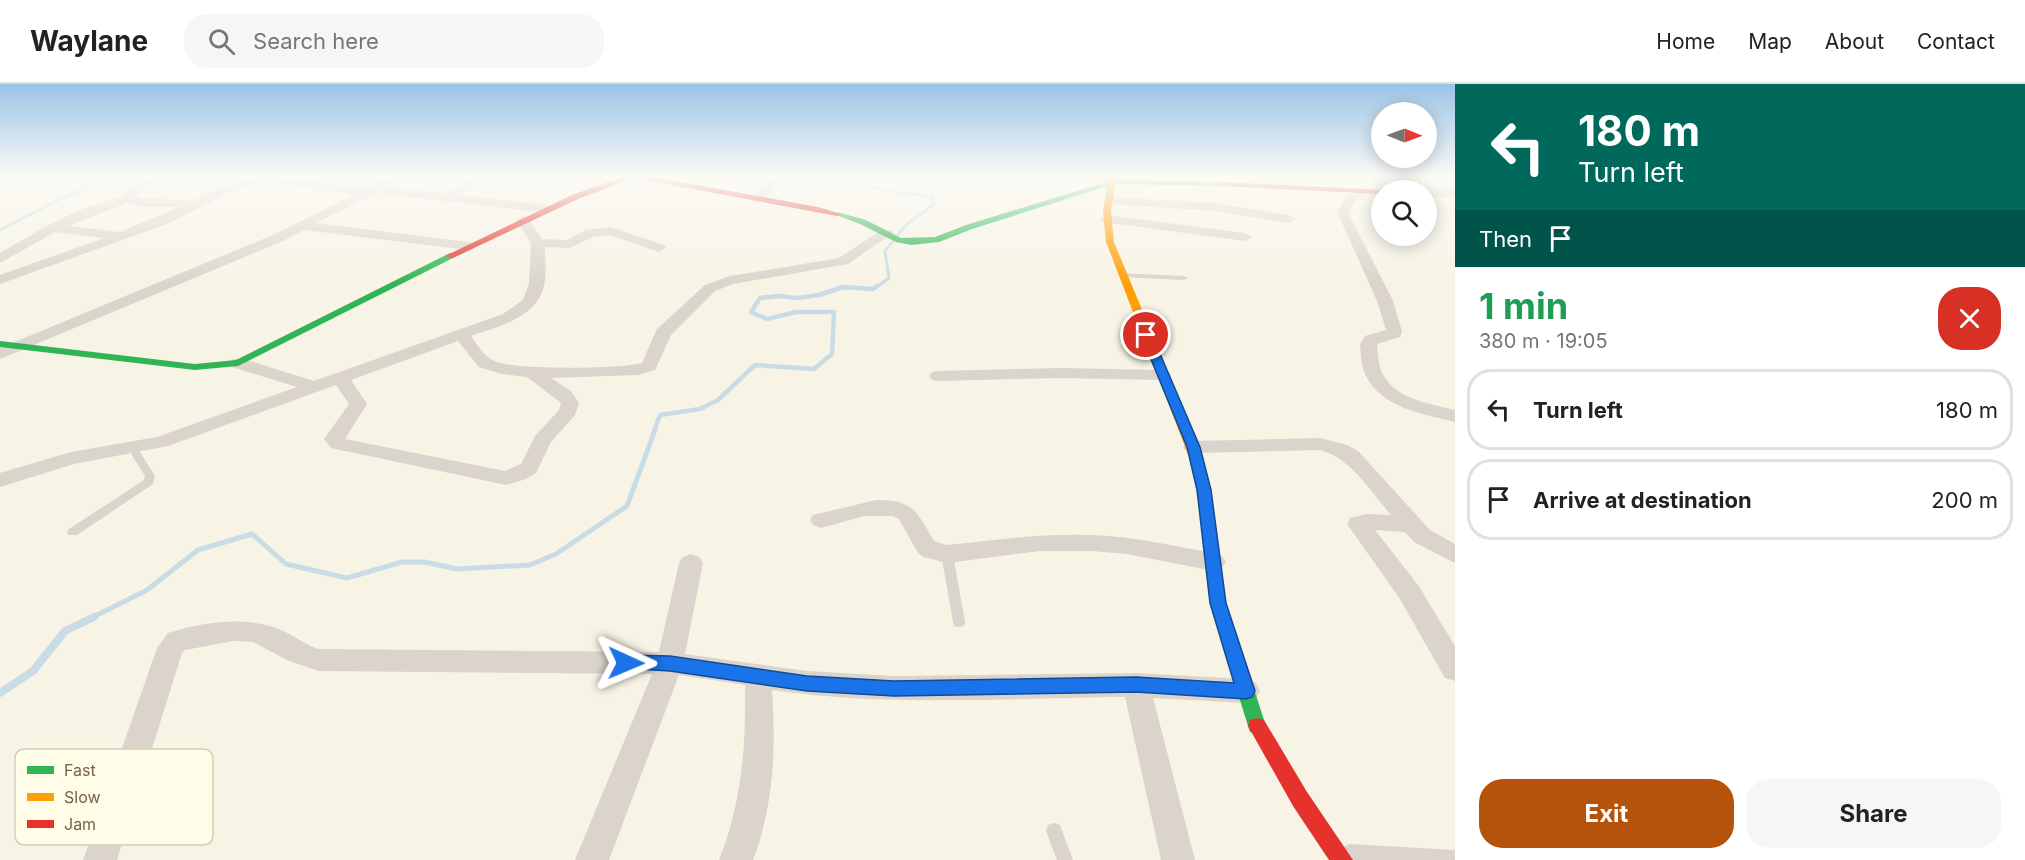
<!DOCTYPE html>
<html lang="en">
<head>
<meta charset="utf-8">
<style>
  :root { --surface:#fff; --page:#f6f6f6; --text:#222; --muted:#767676; --line:#e0e0e0; --accent:#b45309 }
  body { margin:0; font-family:Inter,sans-serif; background:var(--page); color:var(--text); height:100vh; display:flex; flex-direction:column; font-size:22px; white-space:nowrap }
  * { box-sizing:border-box; margin:0 }
  p { font-size:20px; color:var(--muted) }
  .icon { flex:none; width:33px; height:33px; fill:none; stroke:currentColor; stroke-width:2; stroke-linecap:round; stroke-linejoin:round }
  .map { position:relative; flex:1; overflow:hidden }
  .details { display:flex; flex-direction:column; background:var(--surface); width:570px }
  .details>* { flex:none }
  .top-card { background:#00695c; color:#fff; overflow:hidden }
  .needle { width:39px; rotate:91deg }
  .tools { position:absolute; left:1371px; top:18px; display:grid; gap:12px }
  .tools a { display:grid; place-items:center; width:66px; height:66px; border-radius:50%; background:var(--surface); box-shadow:0 3px 15px #0003; font-size:30px }
  .pin { position:absolute; display:grid; place-items:center; width:51px; height:51px; color:#fff; margin:-26px; border:3px solid #fff; border-radius:50%; box-shadow:0 2px 6px #0007 }
  .me { position:absolute; width:66px; margin:-33px; rotate:91deg; stroke-linejoin:round; filter:drop-shadow(0 0 4px #0008) }
  .turn { display:flex; align-items:center; gap:21px; height:126px; padding:0 24px; font-size:27px }
  .turn .icon { width:78px; height:78px; stroke-width:2.5 }
  .turn b { display:block; font-size:42px; line-height:51px }
  .then { display:flex; align-items:center; height:57px; padding:0 24px; background:#0003; gap:12px; font-size:22px }
  .round { display:grid; place-items:center; flex:none; width:63px; height:63px; border-radius:24px; background:var(--page) }
  .summary { display:flex; align-items:center; justify-content:space-between; height:102px; padding:0 24px }
  h1 { font-size:36px; font-weight:700; line-height:45px; color:#1e9e55 }
  .action { display:flex; gap:12px; margin-top:auto; padding:12px 24px }
  .action a { flex:1; height:69px; border-radius:24px; background:var(--accent); color:#fff; font-size:24px; font-weight:700; line-height:69px; text-align:center }
  .action a+a { background:var(--page); color:var(--text) }
  ul { padding:0; list-style:none }
  li { display:flex; align-items:center; gap:18px; height:81px; margin:0 12px 9px; padding:0 12px; border:3px solid var(--line); border-radius:24px }
  li div { flex:1 }
  li b { display:block; font-size:22px }
  li em { font-style:normal }
  header { display:flex; align-items:center; gap:36px; box-sizing:border-box; height:84px; padding:0 30px; background:var(--surface); border-bottom:2px solid var(--line) }
  header strong { font-size:28px }
  nav { display:flex; gap:33px; margin-inline-start:auto; font-size:21px }
  .search { width:420px; height:54px; background:var(--page); display:flex; align-items:center; gap:15px; box-sizing:border-box; padding:0 21px; border-radius:24px; color:var(--muted); font-size:22px }
  main { display:flex; flex:1; min-height:0 }
  .map>svg:first-child { display:block }
</style>
</head>
<body>
<header>
<strong>Waylane</strong>
<div class="search"><svg class="icon" aria-label="search" viewBox="0 0 24 24"><circle cx="10" cy="10" r="6"/><path d="M15 15l6 6"/></svg>Search here</div>
<nav><a>Home</a><a>Map</a><a>About</a><a>Contact</a></nav>
</header>
<main>
<div class="map">
<svg width="1455" height="776" viewBox="0 0 1455 776">
  <rect width="100%" height="100%" fill="#f7f4e6"/>
  <g fill="none" stroke-linecap="round" stroke-linejoin="round">
    <path stroke="#c9dce6" stroke-width="3" d="M862,92v5l9,6 15,4 46,5 2,8 -28,21 -21,26 4,27 -14,10
      M0,146l62,-32 52,-22
      M841,204h13"/>
    <path stroke="#c9dce6" stroke-width="4.5" d="M654,347l6,-16 40,-6 18,-9 37,-35 59,4 18,-15 2,-42h-38l-29,7 -16,-7 9,-14 19,-2 18,2 22,-3 24,-8 30,2 4,-3"/>
    <path stroke="#c9dce6" stroke-width="5" d="M91,534l56,-28 51,-40 54,-16 34,30 61,14 55,-16h23l32,7 73,-4 26,-11 71,-48 28,-76"/>
    <path stroke="#c9dce6" stroke-width="8" d="M0,609l33,-22 32,-40 29,-14"/>
    <path fill="#dad4cc" fill-rule="evenodd" d="M1120,189l64,3 4,2 -4,2 -61,-3h-3z
      M133,362l4,1 18,29 -2,8 -76,51h-8l-2,-3 2,-3 75,-49 1,-4 -17,-27z
      M947,466l4,1 2,3 12,68 -1,4 -5,1 -5,-1 -1,-4 -12,-68 2,-3z
      M1054,739l6,2 13,35h-16l-11,-29 2,-6z
      M1350,760l105,6v10h-106l-5,-2 -2,-6 2,-6z"/>
    <path fill="#dad4cc" fill-rule="evenodd" d="M4,92h24l7,4 -6,4z
      M148,92h14l-26,21 57,4 29,-15 38,-10h21l83,13 25,-13h16l-18,11 58,6 31,-17h15l-31,19 90,10 6,4 -6,4 -174,-20 -60,30 152,19 7,4 -7,4 -164,-20 -21,11 -283,118v-11l273,-113 80,-40 -88,-13 -35,10 -63,32 -167,60v-9l104,-37 -49,-6 -55,31v-10l48,-28 32,-15 42,-14zM127,119l18,4h34l-59,25 -51,-6z
      M771,92h12l-20,26h-8l-2,-3z
      M1373,92h12l1,14h-4v5l-8,-3z
      M1363,103l6,4 -14,10 -6,11 1,4 43,85 9,30 -2,6 -23,7c1,11 1,23 7,32 13,24 48,28 71,34v12c-32,-8 -73,-14 -89,-46 -5,-9 -5,-21 -6,-32l5,-8 21,-6 -9,-29 -40,-89 9,-16z
      M1426,105h29v8h-29v-7h-4z
      M1110,113l106,6 73,12 7,4 -7,4 -73,-12 -110,-7 -2,-3 2,-3z
      M1107,131l138,18 7,4 -7,4 -143,-19 -2,-3z
      M523,132l5,1 14,22 25,1 18,-10 26,-3 53,18 2,3 -7,4 -49,-17 -17,2 -23,11 -25,-1c0,12 2,26 -1,38 -7,33 -45,41 -73,51 7,10 14,22 26,26 19,8 126,7 145,1l15,-34 48,-44 25,-9 109,-18 42,-28h10l2,3 -45,31 -115,20 -18,7 -44,44 -16,35 -17,5 -87,3 20,13 8,12 -4,12 -24,27 -15,31 -10,6 -20,6 -175,-37 -7,-9 25,-35 -13,-19 -168,61 -94,18 -74,23v-14l71,-21 86,-15 140,-50 -65,-20 -3,-4 3,-4h12l70,22 189,-67 20,-14 6,-16 2,-41 -15,-23zM458,257l21,26 22,7 26,3 34,26 -2,7 -24,26 -14,28 -16,7 -160,-32 22,-35 -16,-24z
      M1061,284l101,2 6,1 3,4 -3,4 -6,1 -101,-2 -123,3 -6,-1 -3,-4 3,-4 6,-1z
      M1320,354l27,7 11,6 72,79 25,14v19l-41,-21 -9,-10 -30,-2 43,55 37,61v35l-10,-3 -45,-79 -53,-75 3,-6 16,-4 25,1c-20,-23 -40,-57 -71,-65l-127,3 -7,-2 -3,-4 3,-4 7,-2z
      M876,416c38,0 40,11 58,41l13,4c48,-5 95,-12 143,-10 42,1 83,11 124,18l8,3 4,6 -4,6 -8,3 -87,-17 -35,-3h-52l-93,12 -23,-6 -6,-4 -19,-34 -7,-3h-28l-43,12 -8,-3 -3,-5 3,-5z
      M691,470l8,3 4,6 -18,91 122,17 87,5 242,-3 110,6 10,4 4,8 -4,8 -10,4 -93,-5 42,162h-34l-36,-163c-117,1 -236,10 -353,-7 4,59 2,114 -19,170h-34c23,-57 27,-114 26,-175l-66,-10 -70,185h-34l77,-186 -334,-3 -31,-11 -34,-18 -20,-1 -48,9 -3,3 -65,207h-34l74,-212 11,-15c35,-11 78,-18 113,-3 13,6 24,14 37,19l341,3 20,-89 4,-6z"/>
    <path fill="#30b455" fill-rule="evenodd" d="M1113,96l110,2 4,2 -4,2 -109,-2 -142,45 -33,13 -28,3 -15,-3 -36,-18 -27,-10 4,-2 29,8 35,18 34,-1 31,-12z
      M450,169l3,1v4l-215,108 -43,4 -195,-23v-6l195,23 41,-4z
      M1196,369l7,4 8,33 15,113 40,123 -2,6 -7,2 -7,-2 -2,-6 -38,-123 -13,-113 -8,-33z"/>
    <path fill="#ff9f0a" fill-rule="evenodd" d="M1109,92h8l-6,36 3,30 89,215 -2,3 -5,1 -7,-4 -83,-215 -3,-30z"/>
    <path fill="#e5322d" fill-rule="evenodd" d="M625,92h23l170,31 23,7 -4,2 -203,-38 -56,21 -125,59 -8,-2 127,-61z
      M1223,98l159,8h3h-3v4l-162,-8 -1,-2z
      M1257,634l7,2 43,72 46,68h-24l-36,-54 -45,-80 2,-6z"/>
  </g>
  <linearGradient id="sky" x2="0" y2="1"><stop stop-color="#9bc4e7"/><stop offset="0.46" stop-color="#fbfaf4"/><stop offset="1" stop-color="#fbfaf4" stop-opacity="0"/></linearGradient>
  <rect width="1455" height="201" fill="url(#sky)"/>
  <path fill="#1a73e8" stroke="#114b97" stroke-width="1.5" d="M1146,248l6,3 48,112 11,43 15,113 29,88 -3,6 -6,2 -110,-7 -242,4 -87,-5 -137,-20 -51,-3 -2,-5 2,-6 7,-2 44,1 137,20 87,5 242,-4 98,6 -24,-80 -13,-113 -10,-43 -46,-112z"/>
  <rect x="15" y="665" width="198" height="96" rx="9" fill="#fffce7" stroke="#d5ceb7" stroke-width="1.5"/>
  <rect x="27" y="682" width="27" height="8" fill="#30b455"/>
  <rect x="27" y="709" width="27" height="8" fill="#ff9f0a"/>
  <rect x="27" y="736" width="27" height="8" fill="#e5322d"/>
  <g font-size="16" fill="#746347">
    <text x="64" y="692">Fast</text>
    <text x="64" y="719">Slow</text>
    <text x="64" y="746">Jam</text>
  </g>
</svg>
<div class="tools">
<a><svg class="needle" viewBox="-14 -14 28 28"><path d="M0-13l5 13h-10z" fill="#e53935"/><path d="M0 13l5-13h-10z" fill="#767676"/></svg></a>
<a><svg class="icon" aria-label="search" viewBox="0 0 24 24"><circle cx="10" cy="10" r="6"/><path d="M15 15l6 6"/></svg></a>
</div>
<div class="pin" style="left:1146px;top:251px;background:#d93025"><svg class="icon" aria-label="arrive" viewBox="0 0 24 24"><path d="M6 21V4h12l-3 4 3 4H6"/></svg></div>
<svg class="me" style="left:626px;top:579px" viewBox="-20 -20 40 40"><path d="M0-17L14 15 0 8-14 15z" fill="#1a73e8" stroke="#fff" stroke-width="4"/></svg>
</div>
<section class="details">
<div class="top-card">
<div class="turn"><svg class="icon" aria-label="left" viewBox="0 0 24 24"><path d="M17 20v-9H6M10 6l-5 5 5 5"/></svg><div><b>180 m</b>Turn left</div></div>
<div class="then">Then<svg class="icon" aria-label="arrive" viewBox="0 0 24 24"><path d="M6 21V4h12l-3 4 3 4H6"/></svg></div>
</div>
<div class="summary"><div><h1>1 min</h1><p>380 m · 19:05</p></div><a class="round" style="background:#d93025;color:#fff"><svg class="icon" aria-label="close" viewBox="0 0 24 24"><path d="M6 6l12 12M18 6L6 18"/></svg></a></div>
<ul>
<li><svg class="icon" aria-label="left" viewBox="0 0 24 24"><path d="M17 20v-9H6M10 6l-5 5 5 5"/></svg><div><b>Turn left</b></div><em>180 m</em></li>
<li><svg class="icon" aria-label="arrive" viewBox="0 0 24 24"><path d="M6 21V4h12l-3 4 3 4H6"/></svg><div><b>Arrive at destination</b></div><em>200 m</em></li>
</ul>
<div class="action"><a>Exit</a><a>Share</a></div>
</section>
</main>
</body>
</html>
